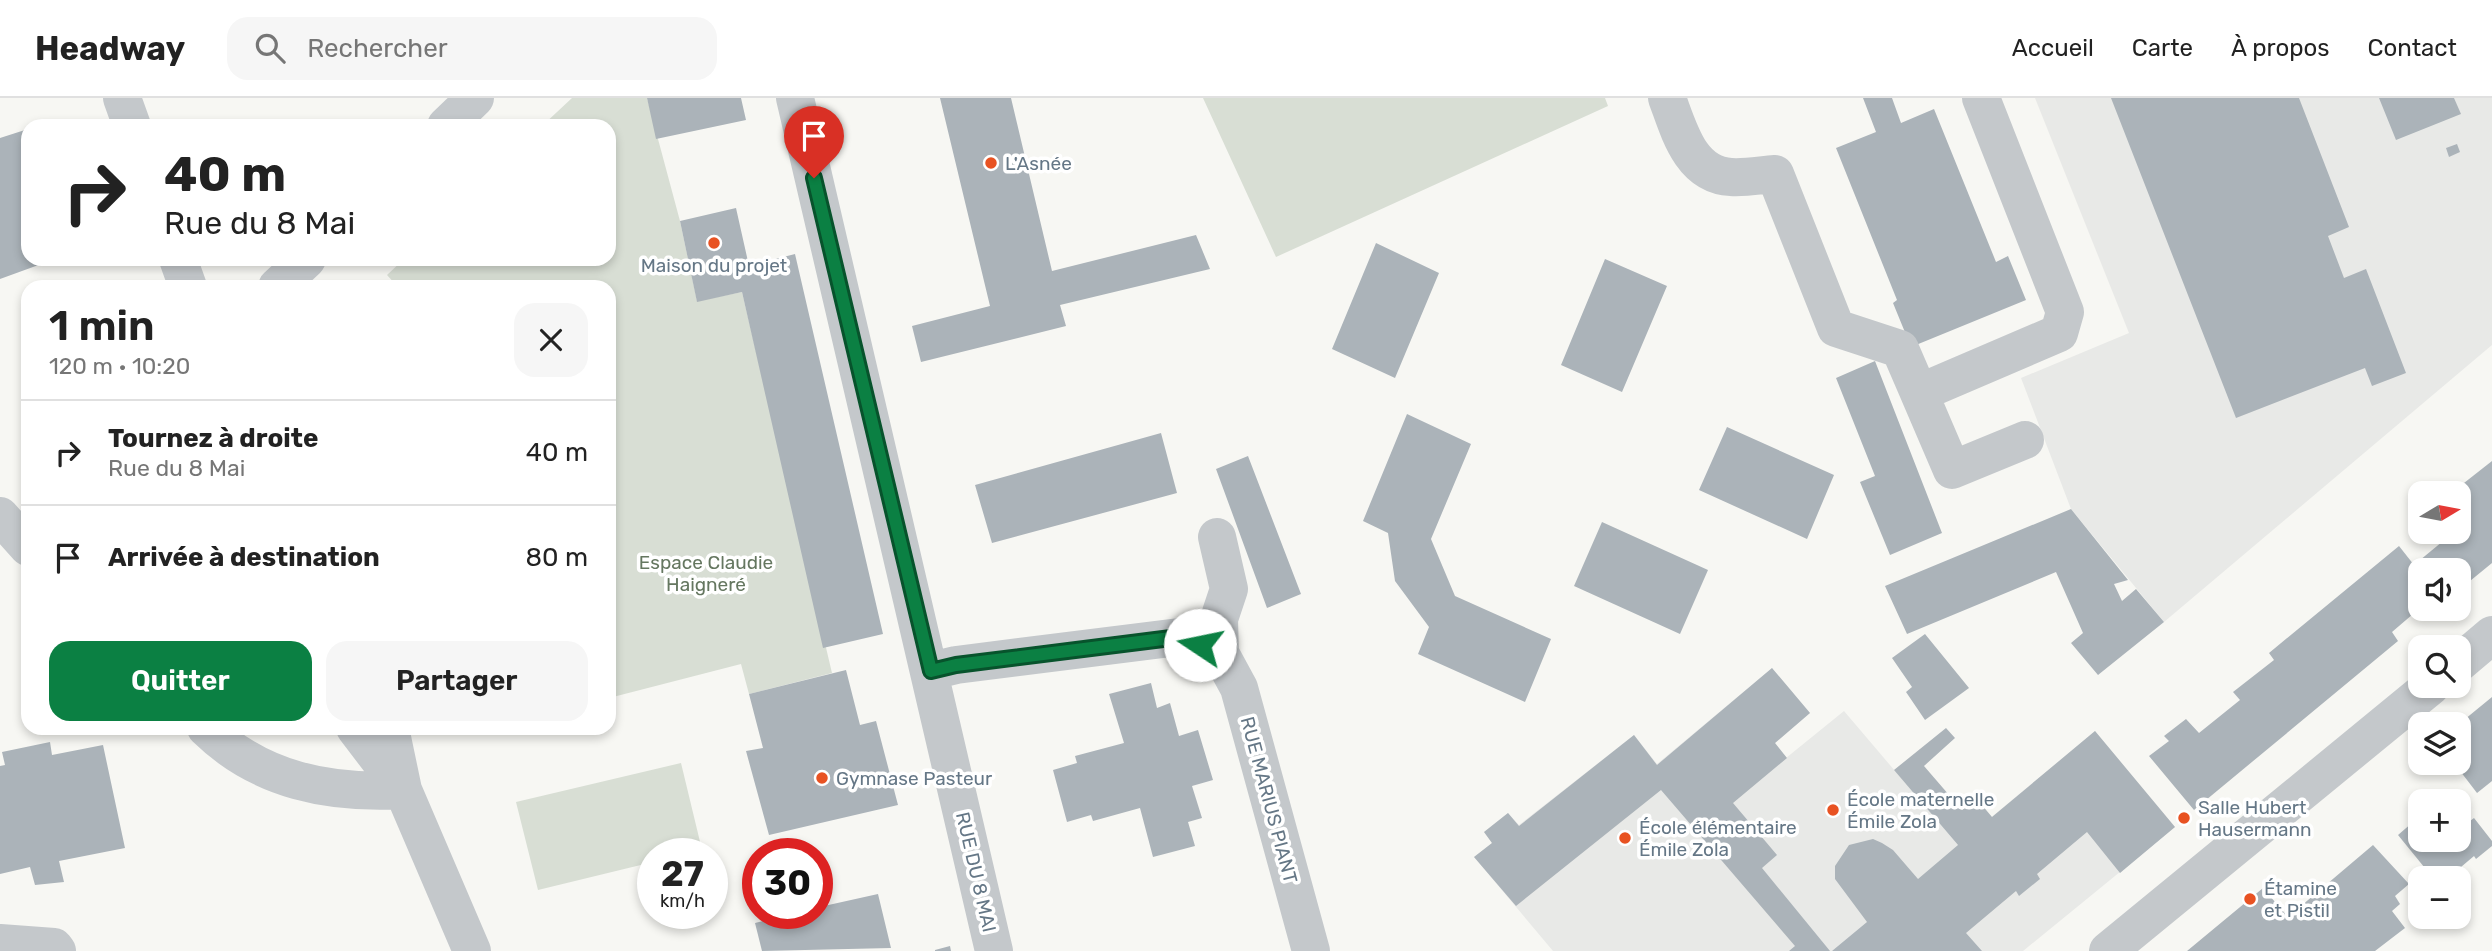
<!DOCTYPE html>
<html lang="fr">
<head>
<meta charset="utf-8">
<style>
  :root { --surface:#fff; --page:#f6f6f6; --text:#222; --muted:#767676; --line:#e0e0e0; --accent:#0b8043 }
  body { margin:0; font-family:Rubik,sans-serif; background:var(--page); color:var(--text); height:100vh; display:flex; flex-direction:column; font-size:26px; white-space:nowrap }
  * { box-sizing:border-box; margin:0 }
  p { font-size:23px; color:var(--muted) }
  .icon { flex:none; width:38px; height:38px; fill:none; stroke:currentColor; stroke-width:2; stroke-linecap:round; stroke-linejoin:round }
  .map { position:relative; flex:1; overflow:hidden }
  .drawer { position:absolute; left:21px; top:182px; width:595px; height:455px; display:flex; flex-direction:column; background:var(--surface); border-radius:21px; box-shadow:0 4px 10px #0003 }
  .drawer>* { flex:none }
  .hud { position:absolute; left:21px; top:21px; width:595px; height:147px; border-radius:21px; box-shadow:0 4px 10px #0003; background:#fff; color:var(--text); overflow:hidden }
  .needle { width:46px; rotate:80deg }
  .fabs { position:absolute; left:2408px; top:383px; display:grid; gap:14px }
  .fabs a { display:grid; place-items:center; width:63px; height:63px; border-radius:14px; background:var(--surface); box-shadow:0 4px 10px #0003; font-size:35px }
  .speed { position:absolute; left:637px; top:740px; display:flex; gap:14px; font-size:35px; font-weight:700; text-align:center }
  .speed>* { display:grid; place-content:center; width:91px; height:91px; border-radius:50%; background:var(--surface); box-shadow:0 4px 10px #0003; line-height:1 }
  .speed small { font-size:18px; font-weight:400 }
  .speed .limit { border:10px solid #d22; background:#fff; color:#111 }
  .pin { position:absolute; display:grid; place-items:center; width:60px; height:60px; color:#fff; margin:-72px -30px; border-radius:50% 50% 50% 0; rotate:-45deg; box-shadow:0 0 7px #0007 }
  .pin .icon { rotate:45deg }
  .me { position:absolute; width:77px; margin:-38px; rotate:281deg; stroke-linejoin:round; filter:drop-shadow(0 0 5px #0008) }
  .turn { display:flex; align-items:center; gap:24px; height:147px; padding:0 28px; font-size:32px }
  .turn .icon { width:91px; height:91px; stroke-width:2.5 }
  .turn b { display:block; font-size:49px; line-height:60px }
  .round { display:grid; place-items:center; flex:none; width:74px; height:74px; border-radius:21px; background:var(--page) }
  .headline { display:flex; align-items:center; justify-content:space-between; height:119px; padding:0 28px }
  h1 { font-size:42px; font-weight:600; line-height:52px }
  .button { display:flex; gap:14px; margin-top:auto; padding:14px 28px }
  .button a { flex:1; height:80px; border-radius:21px; background:var(--accent); color:#fff; font-size:28px; font-weight:600; line-height:80px; text-align:center }
  .button a+a { background:var(--page); color:var(--text) }
  ul { padding:0; list-style:none }
  li { display:flex; align-items:center; gap:21px; height:105px; padding:0 28px; border-top:2px solid var(--line) }
  li div { flex:1 }
  li b { display:block; font-size:26px }
  li em { font-style:normal }
  header { display:flex; align-items:center; gap:42px; box-sizing:border-box; height:98px; padding:0 35px; background:var(--surface); border-bottom:2px solid var(--line) }
  header strong { font-size:33px }
  nav { display:flex; gap:38px; margin-inline-start:auto; font-size:24px }
  .search { width:490px; height:63px; background:var(--page); display:flex; align-items:center; gap:18px; box-sizing:border-box; padding:0 24px; border-radius:21px; color:var(--muted); font-size:26px }
  .map>svg:first-child { display:block }
</style>
</head>
<body>
<header>
<strong>Headway</strong>
<div class="search"><svg class="icon" aria-label="search" viewBox="0 0 24 24"><circle cx="10" cy="10" r="6"/><path d="M15 15l6 6"/></svg>Rechercher</div>
<nav><a>Accueil</a><a>Carte</a><a>À propos</a><a>Contact</a></nav>
</header>
<div class="map">
<svg width="2492" height="853" viewBox="0 0 2492 853">
  <rect width="100%" height="100%" fill="#f7f7f3"/>
  <path fill="#e8e9e7" d="M2035,0h457v247l-328,277 -93,-113 -50,-131 108,-45z
    M1772,570l38,45 -35,30 11,15 58,-47 114,134 137,-114 80,96 -152,124h-470l-79,-94 18,-14 -8,-11 24,-19 11,12 115,-90 23,29z"/>
  <path fill="#d8ded4" d="M572,0h75l33,123 17,80 45,-9 90,381 -83,21 -8,-30 -132,34v-411h-211l-11,-12 17,-16h205v-133h-67z
    M1203,0h402l3,8 -332,151z
    M681,665l21,87 -15,4h-34v8l-115,28 -22,-88z"/>
  <path fill="#abb3b9" d="M647,0h94l5,22 -90,19z
    M940,0h71l41,173 144,-36 14,34 -150,36 6,21 -145,36 -9,-36 78,-20z
    M1863,0h29l9,25 33,-14 62,153 12,-6 18,44 -115,47 -18,-44 4,-3 -61,-152 40,-16z
    M2111,0h188l50,129 -21,9 16,42 22,-9 40,104 -34,13 -7,-18 -129,50z
    M2379,0h75l7,16 -65,26z
    M28,31v130h27l-55,20v-141z
    M2457,46l3,8 -11,5 -3,-9z
    M736,110l13,58 46,-12 88,380 -60,14 -81,-356 -45,10 -17,-81z
    M1376,145l63,30 -44,105 -63,-29z
    M1605,161l62,27 -45,106 -61,-27z
    M1875,263l67,172 -52,22 -30,-73 15,-6 -39,-98z
    M1407,316l64,30 -40,95 24,57 96,43 -26,63 -107,-48 11,-27 -34,-46 -7,-48 -25,-12z
    M1727,329l107,48 -27,64 -108,-49z
    M1161,335l16,60 -185,50 -17,-58z
    M1248,358l53,138 -34,14 -51,-139z
    M2492,363v102l-33,27v-20h-39v38l-28,24 6,9 -204,169 -45,-54 20,-15 -5,-5 22,-17 13,14 41,-33 -7,-8 41,-32 -5,-7 130,-107 15,19 40,-33h5v-36l8,-8 -3,-5z
    M2071,411l57,71 -14,4 8,17 14,-12 28,33 -66,53 -27,-32 12,-10 -27,-61 -149,62 -22,-48z
    M1602,424l106,48 -28,64 -106,-48z
    M1925,536l44,54 -44,32 -19,-28 6,-5 -20,-29z
    M1772,570l38,45 -35,30 12,15 -54,45 44,52 -15,13 68,83h-41l6,-5 -134,-156 -145,116 -42,-49 18,-14 -8,-11 24,-19 11,13 115,-91 23,30z
    M846,572l14,55 16,-4 22,84 -129,30 -23,-84 17,-3 -14,-54z
    M1151,585l6,25 13,-5 9,33 19,-6 15,50 -21,6 10,32 -14,4 7,24 -42,11 -13,-49 -47,13 -2,-6 -24,7 -14,-52 24,-7 -2,-7 49,-13 -15,-49z
    M2492,599v84l-15,12 -23,-30h5v-39z
    M1946,630l9,10 -31,28 38,44 14,-12 16,19 103,-86 80,96 -55,46 -33,-41 -50,42 3,5 -21,17 -3,-5 -50,42 16,18h-150l35,-29 -32,-43v-13l14,-21 24,-6 9,4 11,7 25,29 40,-34 -64,-75z
    M50,644l2,13 51,-10 22,103 -66,13 5,21 -29,3 -5,-18 -30,7v-108l5,-1 -3,-13z
    M2448,695l7,9h-17z
    M2459,709l11,14 4,-3 18,23v5l-16,13 -2,-3 -26,22h-15l-35,-43 22,-19v24h39z
    M2373,747l36,39 -14,12 5,8 -8,7 13,17 -30,23h-188l76,-63 25,29z
    M822,796l2,12 54,-12 13,54 -129,3 -7,-28 38,-9h24v-19z
    M950,848l1,5h-16v-1z"/>
  <g fill="none" stroke-linecap="round" stroke-linejoin="round">
    <path stroke="#c4c8cb" stroke-width="38" d="M122,0l10,28
      M795,0l199,853
      M1667,0c12,32 23,77 64,79 14,1 30,-2 44,-3l61,154 64,21 19,44
      M1981,0l84,214 -6,21 -140,60 33,77 73,-30
      M446,28l29,-28
      M178,161l10,28
      M277,189l30,-28
      M0,418l28,31
      M1217,439l12,52 -10,30 1,34 19,35 72,263
      M2459,565l33,-28
      M931,573l25,-6 223,-28 41,16
      M206,630c54,53 124,66 197,62
      M355,630l42,55
      M390,630l13,62 69,161
      M0,845l54,4 3,4
      M2108,853l323,-265"/>
  </g>
  <g fill="none" stroke-linecap="round" stroke-linejoin="round">
    <g stroke="#07532c" stroke-width="18">
      <path id="route" d="M814,80l117,493 25,-6 223,-28 21,8"/>
    </g>
    <use href="#route" stroke="#0b8043" stroke-width="12"/>
  </g>
  <g fill="#e85222" stroke="#fff" stroke-width="2.5">
    <circle cx="991" cy="65" r="7"/>
    <circle cx="714" cy="145" r="7"/>
    <circle cx="822" cy="680" r="7"/>
    <circle cx="1833" cy="712" r="7"/>
    <circle cx="2184" cy="720" r="7"/>
    <circle cx="1625" cy="740" r="7"/>
    <circle cx="2250" cy="801" r="7"/>
  </g>
  <g text-anchor="middle" dominant-baseline="central" stroke-width="7" stroke-linejoin="round" paint-order="stroke">
    <g font-size="19" fill="#657786" stroke="#fff" text-anchor="start">
      <text x="1005" y="65">L'Asnée</text>
      <text x="714" y="167" text-anchor="middle">Maison du projet</text>
      <text x="836" y="680">Gymnase Pasteur</text>
      <text x="1847" y="701">École maternelle<tspan x="1847" dy="22">Émile Zola</tspan></text>
      <text x="2198" y="709">Salle Hubert<tspan x="2198" dy="22">Hausermann</tspan></text>
      <text x="1639" y="729">École élémentaire<tspan x="1639" dy="22">Émile Zola</tspan></text>
      <text x="2264" y="790">Étamine<tspan x="2264" dy="22">et Pistil</tspan></text>
    </g>
    <g font-size="19" fill="#657760" stroke="#fff">
      <text x="706" y="464">Espace Claudie<tspan x="706" dy="22">Haigneré</tspan></text>
    </g>
    <g font-size="19" fill="#657786" stroke="#fff">
      <text transform="translate(1269 702) rotate(75)">RUE MARIUS PIANT</text>
      <text transform="translate(976 774) rotate(77)">RUE DU 8 MAI</text>
    </g>
  </g>
</svg>
<div class="fabs">
<a><svg class="needle" viewBox="-14 -14 28 28"><path d="M0-13l5 13h-10z" fill="#e53935"/><path d="M0 13l5-13h-10z" fill="#767676"/></svg></a>
<a><svg class="icon" aria-label="sound" viewBox="0 0 24 24"><path d="M4 9h4l5-4v14l-5-4H4zM17 9q2 3 0 6"/></svg></a>
<a><svg class="icon" aria-label="search" viewBox="0 0 24 24"><circle cx="10" cy="10" r="6"/><path d="M15 15l6 6"/></svg></a>
<a><svg class="icon" aria-label="layers" viewBox="0 0 24 24"><path d="M12 4l9 5-9 5-9-5zM3 14l9 5 9-5"/></svg></a>
<a>+</a>
<a>−</a>
</div>
<div class="speed"><div>27<small>km/h</small></div><div class="limit">30</div></div>
<div class="pin" style="left:814px;top:80px;background:#d93025"><svg class="icon" aria-label="arrive" viewBox="0 0 24 24"><path d="M6 21V4h12l-3 4 3 4H6"/></svg></div>
<svg class="me" style="left:1200px;top:547px" viewBox="-20 -20 40 40"><circle r="19" fill="#fff"/><path d="M0-13L10 11 0 6-10 11z" fill="#0b8043"/></svg>
<div class="hud">
<div class="turn"><svg class="icon" aria-label="right" viewBox="0 0 24 24"><path d="M7 20v-9h11M14 6l5 5-5 5"/></svg><div><b>40 m</b>Rue du 8 Mai</div></div>
</div>
<section class="drawer">
<div class="headline"><div><h1>1 min</h1><p>120 m · 10:20</p></div><a class="round"><svg class="icon" aria-label="close" viewBox="0 0 24 24"><path d="M6 6l12 12M18 6L6 18"/></svg></a></div>
<ul>
<li><svg class="icon" aria-label="right" viewBox="0 0 24 24"><path d="M7 20v-9h11M14 6l5 5-5 5"/></svg><div><b>Tournez à droite</b><p>Rue du 8 Mai</p></div><em>40 m</em></li>
<li><svg class="icon" aria-label="arrive" viewBox="0 0 24 24"><path d="M6 21V4h12l-3 4 3 4H6"/></svg><div><b>Arrivée à destination</b></div><em>80 m</em></li>
</ul>
<div class="button"><a>Quitter</a><a>Partager</a></div>
</section>
</div>
</body>
</html>
